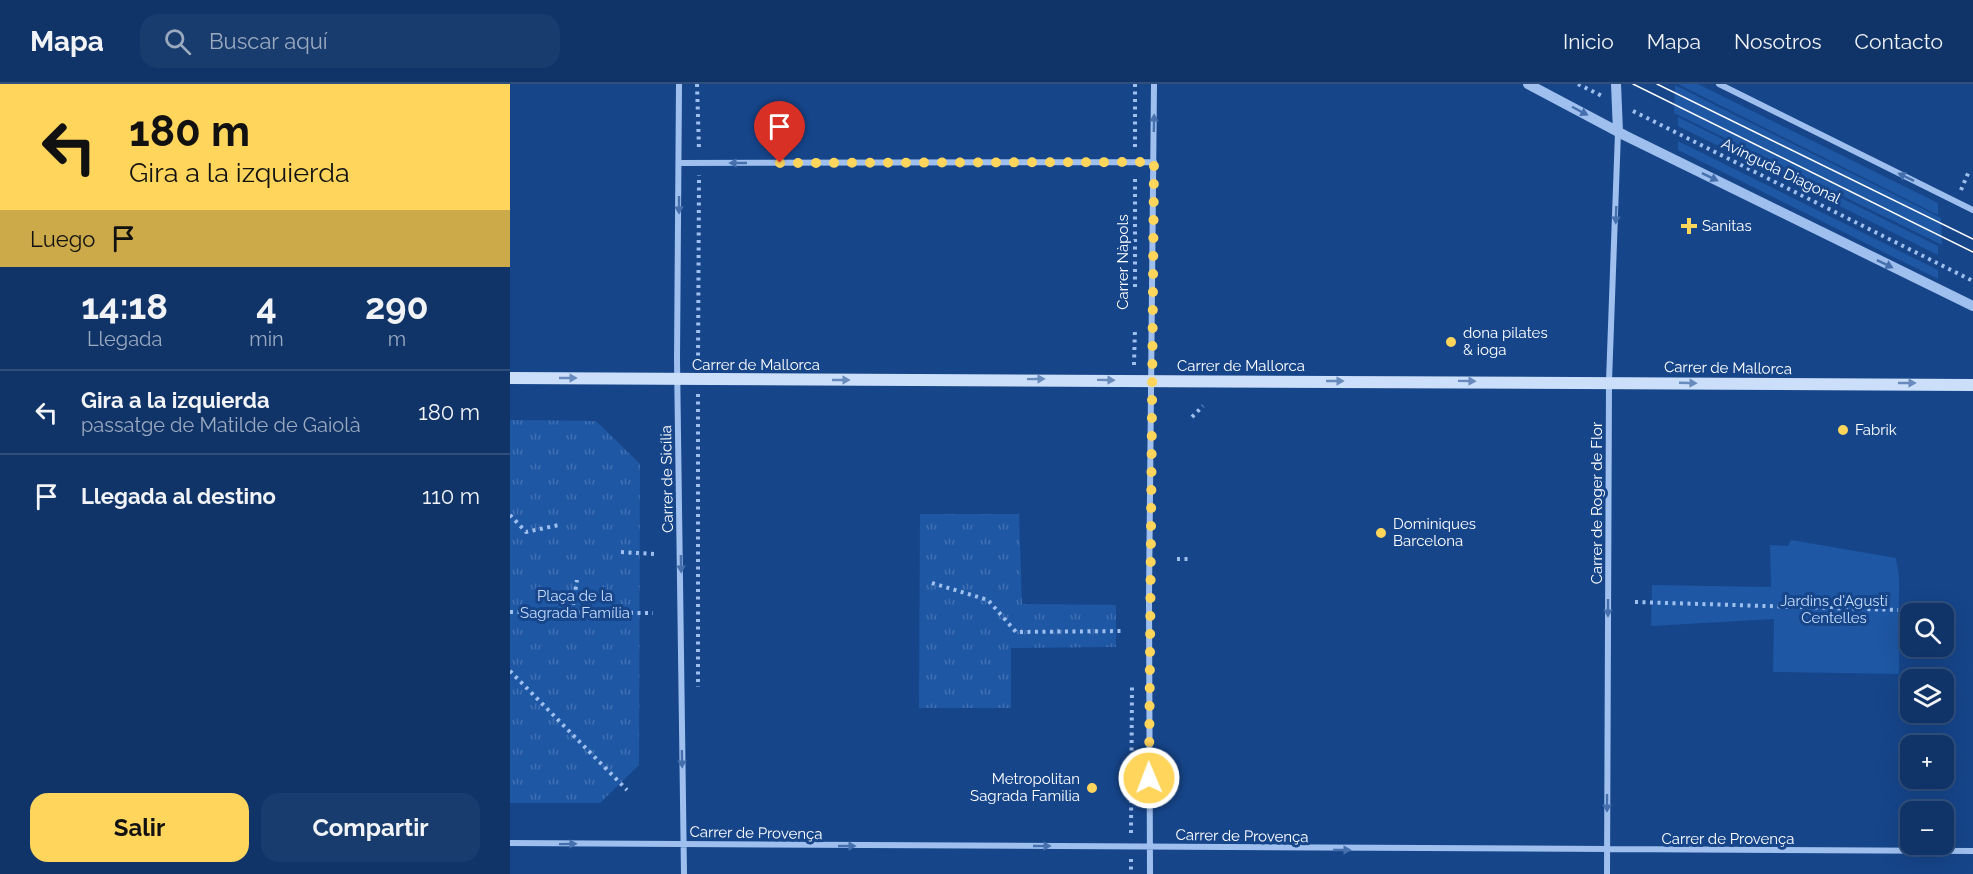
<!DOCTYPE html>
<html lang="es">
<head>
<meta charset="utf-8">
<style>
  :root { --surface:#103468; --page:#193c6e; --text:#f1f3f6; --muted:#9caac0; --line:#304f7c; --accent:#ffd55c }
  body { margin:0; font-family:Raleway,sans-serif; background:var(--page); color:var(--text); height:100vh; display:flex; flex-direction:column; font-size:22px; white-space:nowrap }
  * { box-sizing:border-box; margin:0 }
  p { font-size:20px; color:var(--muted) }
  .icon { flex:none; width:33px; height:33px; fill:none; stroke:currentColor; stroke-width:2; stroke-linecap:round; stroke-linejoin:round }
  .map { position:relative; flex:1; overflow:hidden }
  .panel { display:flex; flex-direction:column; background:var(--surface); width:510px }
  .panel>* { flex:none }
  .guide { background:#ffd55c; color:#111; overflow:hidden }
  .controls { position:absolute; left:1390px; top:519px; display:grid; gap:12px }
  .controls a { display:grid; place-items:center; width:54px; height:54px; border-radius:12px; background:var(--surface); box-shadow:0 6px 24px #0002,0 0 0 2px var(--line); font-size:30px }
  .pin { position:absolute; display:grid; place-items:center; width:51px; height:51px; color:#fff; margin:-62px -26px; border-radius:50% 50% 50% 0; rotate:-45deg; box-shadow:0 0 6px #0007 }
  .pin .icon { rotate:45deg }
  .me { position:absolute; width:66px; margin:-33px; rotate:359deg; stroke-linejoin:round; filter:drop-shadow(0 0 4px #0008) }
  .turn { display:flex; align-items:center; gap:21px; height:126px; padding:0 30px; font-size:27px }
  .turn .icon { width:78px; height:78px; stroke-width:2.5 }
  .turn b { display:block; font-size:42px; line-height:51px }
  .then { display:flex; align-items:center; height:57px; padding:0 30px; background:#0003; gap:12px; font-size:22px }
  .eta { display:flex; justify-content:space-evenly; align-items:center; height:102px; text-align:center }
  .eta b { font-size:36px; font-weight:700; line-height:42px }
  .cta { display:flex; gap:12px; margin-top:auto; padding:12px 30px }
  .cta a { flex:1; height:69px; border-radius:18px; background:var(--accent); color:#111; font-size:24px; font-weight:700; line-height:69px; text-align:center }
  .cta a+a { background:var(--page); color:var(--text) }
  ul { padding:0; list-style:none }
  li { display:flex; align-items:center; gap:18px; height:84px; padding:0 30px; border-top:2px solid var(--line) }
  li div { flex:1 }
  li b { display:block; font-size:22px }
  li em { font-style:normal }
  header { display:flex; align-items:center; gap:36px; box-sizing:border-box; height:84px; padding:0 30px; background:var(--surface); border-bottom:2px solid var(--line) }
  header strong { font-size:28px }
  nav { display:flex; gap:33px; margin-inline-start:auto; font-size:21px }
  .search { width:420px; height:54px; background:var(--page); display:flex; align-items:center; gap:15px; box-sizing:border-box; padding:0 21px; border-radius:18px; color:var(--muted); font-size:22px }
  main { display:flex; flex:1; min-height:0 }
  .map>svg:first-child { display:block }
</style>
</head>
<body>
<header>
<strong>Mapa</strong>
<div class="search"><svg class="icon" aria-label="search" viewBox="0 0 24 24"><circle cx="10" cy="10" r="6"/><path d="M15 15l6 6"/></svg>Buscar aquí</div>
<nav><a>Inicio</a><a>Mapa</a><a>Nosotros</a><a>Contacto</a></nav>
</header>
<main>
<section class="panel">
<div class="guide">
<div class="turn"><svg class="icon" aria-label="left" viewBox="0 0 24 24"><path d="M17 20v-9H6M10 6l-5 5 5 5"/></svg><div><b>180 m</b>Gira a la izquierda</div></div>
<div class="then">Luego<svg class="icon" aria-label="arrive" viewBox="0 0 24 24"><path d="M6 21V4h12l-3 4 3 4H6"/></svg></div>
</div>
<div class="eta">
<div><b>14:18</b><p>Llegada</p></div>
<div><b>4</b><p>min</p></div>
<div><b>290</b><p>m</p></div>
</div>
<ul>
<li><svg class="icon" aria-label="left" viewBox="0 0 24 24"><path d="M17 20v-9H6M10 6l-5 5 5 5"/></svg><div><b>Gira a la izquierda</b><p>passatge de Matilde de Gaiolà</p></div><em>180 m</em></li>
<li><svg class="icon" aria-label="arrive" viewBox="0 0 24 24"><path d="M6 21V4h12l-3 4 3 4H6"/></svg><div><b>Llegada al destino</b></div><em>110 m</em></li>
</ul>
<div class="cta"><a>Salir</a><a>Compartir</a></div>
</section>
<div class="map">
<svg width="1463" height="790" viewBox="0 0 1463 790">
  <defs>
    <pattern id="park-tufts" width="24" height="20" patternUnits="userSpaceOnUse" patternTransform="scale(1.5)"><rect width="24" height="20" fill="#1e57a4"/><path d="M3 7l-1-3M5 7V3M7 7l1-3M15 17l-1-3M17 17v-4M19 17l1-3" fill="none" stroke="#4070b2"/></pattern>
  </defs>
  <rect width="100%" height="100%" fill="#16458a"/>
  <path fill="#1e57a4" d="M1168,0h20l240,119v12z
    M1165,1l266,133 1,27 -268,-132z
    M1168,33l260,129v9l-260,-129z
    M1168,57l260,129v9l-260,-129z
    M1281,456l105,18 3,18v98l-126,-2 1,-53 -123,7 1,-41 119,2 -1,-42 18,1z"/>
  <path fill="url(#park-tufts)" d="M0,336l86,1 44,43 -1,301 -39,38h-90z
    M410,430h99l3,90 94,1v42l-105,1v60h-92z"/>
  <g fill="none" stroke-linecap="round" stroke-linejoin="round">
    <path stroke="#9fc0ef" stroke-width="4" stroke-dasharray="3 4.5" stroke-linecap="butt" d="M187,0l2,66
      M625,0v65
      M1068,0l24,12
      M1123,27l340,170
      M1451,106l8,-19
      M625,203v-112
      M188,279l1,-188
      M624,281l1,-37
      M188,310v293
      M682,333l11,-11
      M0,431l16,17 33,-7
      M111,468l33,2
      M667,475h11
      M422,499l56,17 28,32 108,-1
      M1125,518l263,8
      M0,528l143,1
      M62,528l5,-32
      M0,587l117,119
      M621,749l1,-148
      M621,775v15"/>
    <path stroke="#9fc0ef" stroke-width="6" d="M169,0l-2,276 7,514
      M1209,0l254,126
      M169,79l475,-1
      M0,759l1463,8
      M640,790l-1,-278 5,-512
      M1097,790l2,-493 9,-249"/>
    <path stroke="#9fc0ef" stroke-width="10" d="M1018,0l98,52 347,170
      M1106,0l2,48"/>
    <path stroke="#ccdffa" stroke-width="12" d="M0,294l1463,7"/>
    <path stroke="#fff" stroke-width="1.5" d="M1123,0l340,168
      M1147,0l316,155"/>
  </g>
  <defs><path id="oneway-solid" d="M-6-.8H1V-3.2L6.5 0L1 3.2V.8H-6Z" transform="scale(1.5)"/></defs>
  <g fill="#4670ad">
    <use href="#oneway-solid" transform="translate(1070 27) rotate(28)"/>
    <use href="#oneway-solid" transform="translate(644 39) rotate(-89)"/>
    <use href="#oneway-solid" transform="translate(228 79) rotate(180)"/>
    <use href="#oneway-solid" transform="translate(1200 93) rotate(26)"/>
    <use href="#oneway-solid" transform="translate(1396 93) rotate(-154)"/>
    <use href="#oneway-solid" transform="translate(169 121) rotate(90)"/>
    <use href="#oneway-solid" transform="translate(1106 131) rotate(92)"/>
    <use href="#oneway-solid" transform="translate(1375 180) rotate(26)"/>
    <use href="#oneway-solid" transform="translate(171 480) rotate(89)"/>
    <use href="#oneway-solid" transform="translate(1098 524) rotate(90)"/>
    <use href="#oneway-solid" transform="translate(172 675) rotate(89)"/>
    <use href="#oneway-solid" transform="translate(1097 719) rotate(90)"/>
    <use href="#oneway-solid" transform="translate(58 760) rotate(-1)"/>
    <use href="#oneway-solid" transform="translate(337 762)"/>
    <use href="#oneway-solid" transform="translate(532 762)"/>
    <use href="#oneway-solid" transform="translate(832 766)"/>
  </g>
  <g fill="#688abc">
    <use href="#oneway-solid" transform="translate(58 294)"/>
    <use href="#oneway-solid" transform="translate(526 295) rotate(-1)"/>
    <use href="#oneway-solid" transform="translate(331 296)"/>
    <use href="#oneway-solid" transform="translate(596 296) rotate(1)"/>
    <use href="#oneway-solid" transform="translate(825 297)"/>
    <use href="#oneway-solid" transform="translate(957 297) rotate(1)"/>
    <use href="#oneway-solid" transform="translate(1178 299) rotate(2)"/>
    <use href="#oneway-solid" transform="translate(1397 299)"/>
  </g>
  <g fill="none" stroke-linecap="round" stroke-linejoin="round">
    <path stroke="#ffd55c" stroke-width="10" stroke-dasharray="0 18" d="M270,79l374,-1 -5,616"/>
  </g>
  <g fill="#ffd55c" stroke="#16458a" stroke-width="2">
    <path d="M1176 133h6v6h6v6h-6v6h-6v-6h-6v-6h6z"/>
    <circle cx="941" cy="258" r="6"/>
    <circle cx="1333" cy="346" r="6"/>
    <circle cx="871" cy="449" r="6"/>
    <circle cx="582" cy="704" r="6"/>
  </g>
  <g text-anchor="middle" dominant-baseline="central" stroke-width="6" stroke-linejoin="round" paint-order="stroke">
    <g font-size="15" fill="#fff" stroke="#16458a">
      <text transform="translate(1271 87) rotate(26)">Avinguda Diagonal</text>
      <text transform="translate(613 178) rotate(-90)">Carrer Nàpols</text>
      <text x="246" y="281">Carrer de Mallorca</text>
      <text x="731" y="282">Carrer de Mallorca</text>
      <text transform="translate(1218 284) rotate(1)">Carrer de Mallorca</text>
      <text transform="translate(157 395) rotate(-91)">Carrer de Sicília</text>
      <text transform="translate(1087 419) rotate(-90)">Carrer de Roger de Flor</text>
      <text transform="translate(246 749) rotate(1)">Carrer de Provença</text>
      <text transform="translate(732 752) rotate(1)">Carrer de Provença</text>
      <text x="1218" y="755">Carrer de Provença</text>
    </g>
    <g font-size="15" fill="#fff" stroke="#16458a" text-anchor="start">
      <text x="1192" y="142">Sanitas</text>
      <text x="953" y="249">dona pilates<tspan x="953" dy="17">&amp; ioga</tspan></text>
      <text x="1345" y="346">Fabrik</text>
      <text x="883" y="440">Dominiques<tspan x="883" dy="17">Barcelona</tspan></text>
      <text x="570" y="695" text-anchor="end">Metropolitan<tspan x="570" dy="17">Sagrada Familia</tspan></text>
    </g>
    <g font-size="15" fill="#c5dbfb" stroke="#16458a">
      <text x="65" y="512">Plaça de la<tspan x="65" dy="17">Sagrada Família</tspan></text>
      <text x="1324" y="517">Jardins d'Agustí<tspan x="1324" dy="17">Centelles</tspan></text>
    </g>
  </g>
</svg>
<div class="controls">
<a><svg class="icon" aria-label="search" viewBox="0 0 24 24"><circle cx="10" cy="10" r="6"/><path d="M15 15l6 6"/></svg></a>
<a><svg class="icon" aria-label="layers" viewBox="0 0 24 24"><path d="M12 4l9 5-9 5-9-5zM3 14l9 5 9-5"/></svg></a>
<a>+</a>
<a>−</a>
</div>
<div class="pin" style="left:270px;top:79px;background:#d93025"><svg class="icon" aria-label="arrive" viewBox="0 0 24 24"><path d="M6 21V4h12l-3 4 3 4H6"/></svg></div>
<svg class="me" style="left:639px;top:694px" viewBox="-20 -20 40 40"><circle r="17" fill="#ffd55c" stroke="#fff" stroke-width="3"/><path d="M0-11L8 9 0 5-8 9z" fill="#fff"/></svg>
</div>
</main>
</body>
</html>
